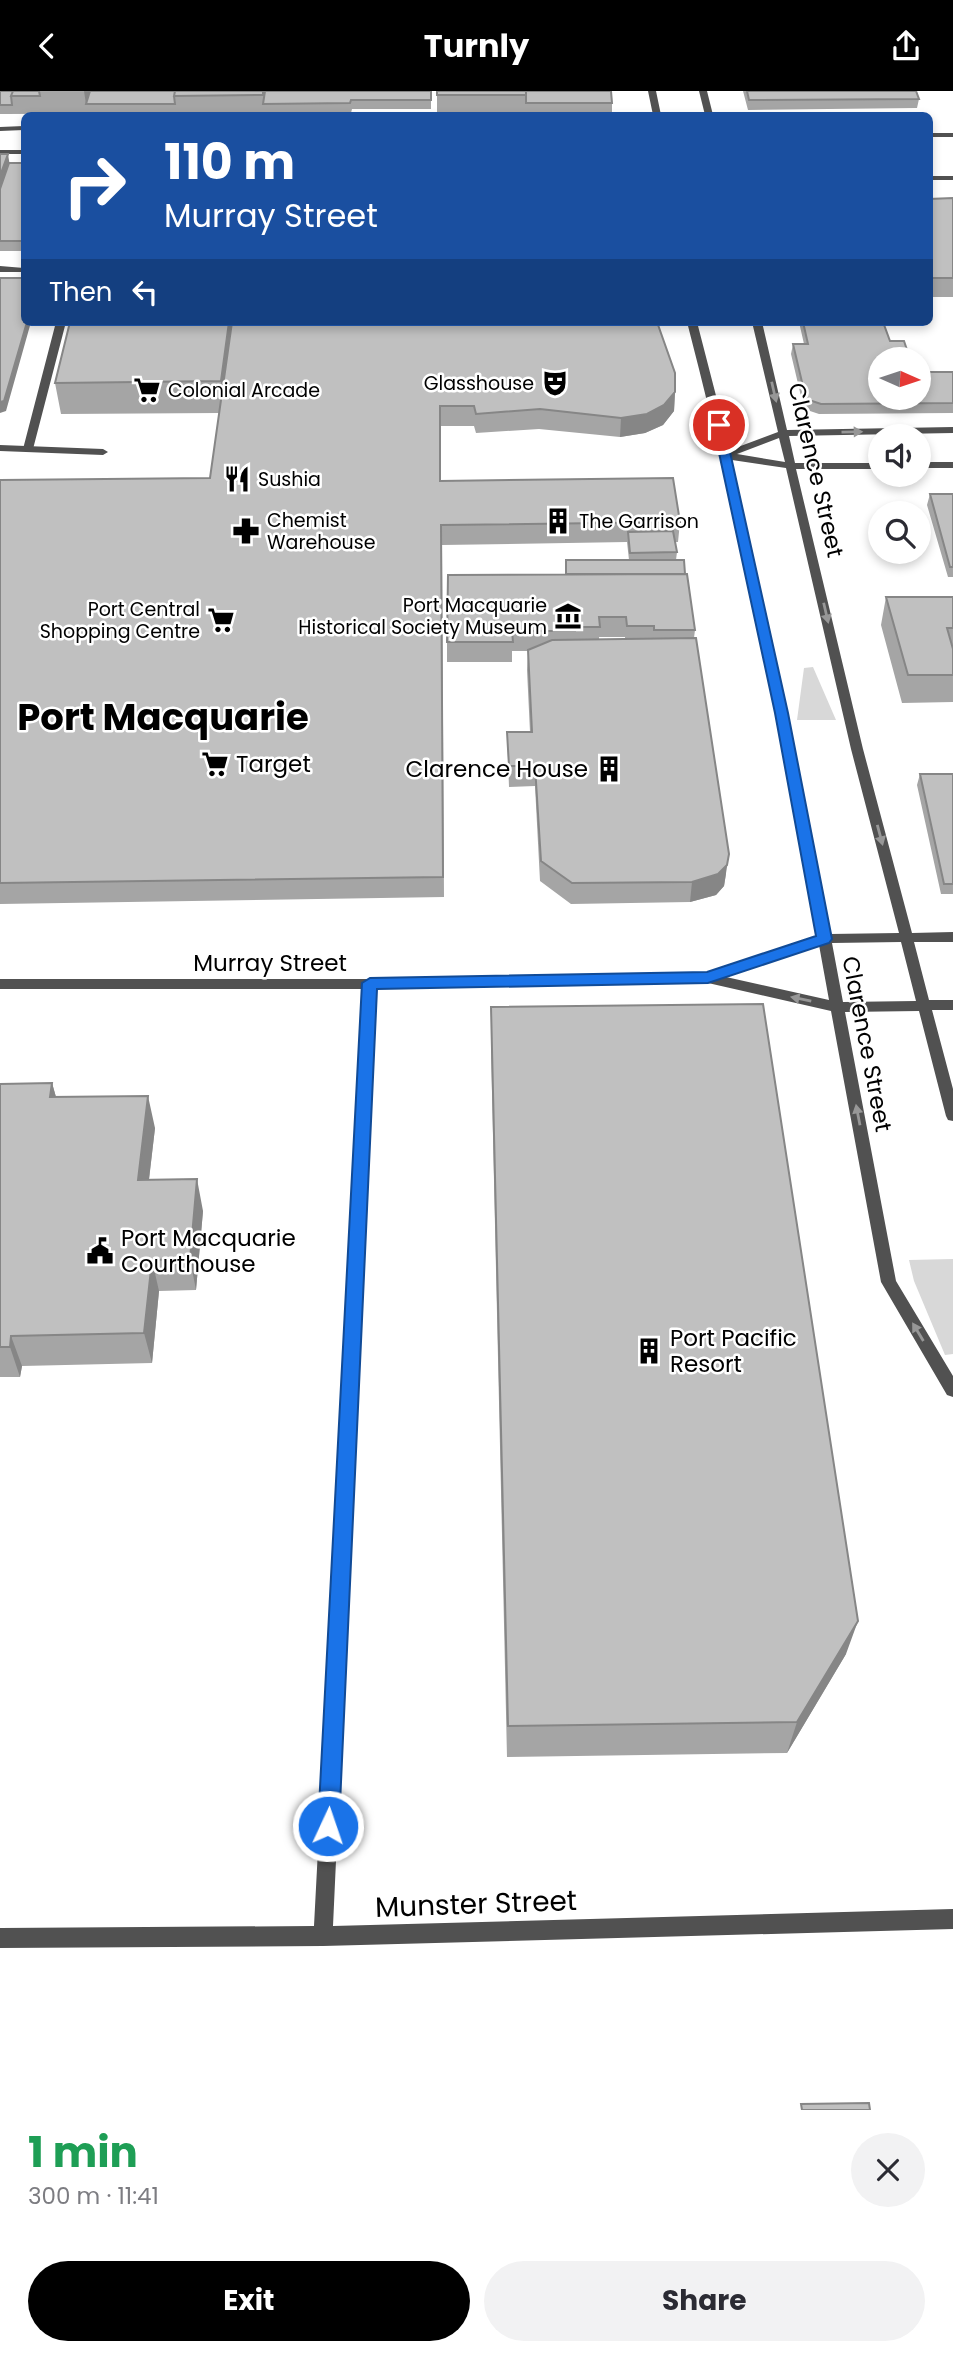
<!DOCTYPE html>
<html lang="en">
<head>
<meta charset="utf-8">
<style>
  :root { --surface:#fff; --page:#f2f2f3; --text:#2b2b33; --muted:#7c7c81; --accent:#000 }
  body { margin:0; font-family:Poppins,sans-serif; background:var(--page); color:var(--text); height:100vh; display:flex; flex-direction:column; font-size:26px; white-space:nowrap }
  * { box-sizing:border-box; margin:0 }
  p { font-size:23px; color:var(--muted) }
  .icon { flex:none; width:38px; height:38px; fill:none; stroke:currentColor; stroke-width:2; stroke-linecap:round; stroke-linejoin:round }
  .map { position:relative; height:2019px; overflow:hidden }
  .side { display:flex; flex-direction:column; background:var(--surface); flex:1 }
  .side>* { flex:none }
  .top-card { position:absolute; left:21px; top:21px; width:912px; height:214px; border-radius:10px; box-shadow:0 4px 10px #0003; background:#1a4fa0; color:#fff; overflow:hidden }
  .needle { width:46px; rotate:93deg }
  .tools { position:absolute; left:868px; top:256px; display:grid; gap:14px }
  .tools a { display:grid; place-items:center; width:63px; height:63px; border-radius:50%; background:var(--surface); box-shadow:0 4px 10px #0003; font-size:35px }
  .pin { position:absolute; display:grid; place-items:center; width:60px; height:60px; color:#fff; margin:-30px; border:4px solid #fff; border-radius:50%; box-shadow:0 2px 7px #0007 }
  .me { position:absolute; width:77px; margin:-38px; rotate:3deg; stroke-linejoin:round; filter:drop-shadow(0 0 5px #0008) }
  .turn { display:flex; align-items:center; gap:24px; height:147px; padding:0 28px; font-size:32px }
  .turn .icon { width:91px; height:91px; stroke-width:2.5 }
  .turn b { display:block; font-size:49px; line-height:60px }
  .then { display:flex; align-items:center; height:66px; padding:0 28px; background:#0003; gap:14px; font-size:26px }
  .round { display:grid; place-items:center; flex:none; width:74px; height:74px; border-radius:37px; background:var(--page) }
  .overview { display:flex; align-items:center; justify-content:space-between; height:119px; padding:0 28px }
  h1 { font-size:42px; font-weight:700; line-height:52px; color:#1e9e55 }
  .action { display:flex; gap:14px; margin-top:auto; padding:14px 28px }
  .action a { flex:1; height:80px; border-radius:42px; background:var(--accent); color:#fff; font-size:28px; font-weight:700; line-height:80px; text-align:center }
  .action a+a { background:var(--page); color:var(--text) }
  header { display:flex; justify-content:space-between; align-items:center; height:91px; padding:0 28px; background:var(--accent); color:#fff; font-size:32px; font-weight:700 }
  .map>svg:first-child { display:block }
</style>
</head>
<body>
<header><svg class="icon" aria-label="back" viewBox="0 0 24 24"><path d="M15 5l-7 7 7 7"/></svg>Turnly<svg class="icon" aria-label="share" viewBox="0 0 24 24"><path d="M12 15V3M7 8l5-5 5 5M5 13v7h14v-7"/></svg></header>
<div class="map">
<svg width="953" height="2019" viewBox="0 0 953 2019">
  <rect width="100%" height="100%" fill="#fff"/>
  <path fill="#d8d8d8" d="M813,576l23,53h-39l7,-52z
    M953,1168v95l-8,1 -31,-74 -5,-21z"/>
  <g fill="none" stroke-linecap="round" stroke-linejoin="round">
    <path fill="#515151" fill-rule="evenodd" d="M0,175l24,2v4h-24z
      M56,231h10l-33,127 -5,3 -5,-3z"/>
    <path fill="#515151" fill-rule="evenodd" d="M648,0h8l5,24h-8z
      M699,0h8l6,24h-8z
      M24,35v4l-24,1v-4z
      M929,42h24v4h-24z
      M0,59h24v4h-24z
      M929,85h24v4h-24z
      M687,231h10l33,128 48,-18 -26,-110h10l25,108 166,-3v6l-164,3 6,27h85v6h-84l67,280 49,184 41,-1v10h-39l15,58h24v10h-21l21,79v32l-5,-1 -2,-4 -27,-105 -74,1 51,269 57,95v21l-6,-2 -66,-113 -50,-271 -123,-28 -332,6 -43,937 620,-17v20l-630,17 -323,2v-20l314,-2 49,-937h-363v-10h370l338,-6 110,-37c-39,-206 -78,-411 -131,-614zM779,347l6,24 -48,-8zM732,369l54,8 65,281 48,184 -69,1 -42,-221zM901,851l15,59 -73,1 -11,-59zM819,854l10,55 -103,-23z
      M0,354l103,4 5,3 -5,3 -103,-4z
      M919,371h34v6h-34z"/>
  </g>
  <path fill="#a5a5a5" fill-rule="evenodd" d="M0,0h431v18h-79l-1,4 -351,1z
    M437,0h174l1,12v9h-175z
    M743,0h173l3,8 -2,9 -169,2z
    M0,63l9,9h15v88h-24z
    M953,107v99h-24v-98z
    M70,231l605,70 -1,19 -11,14 -18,8 -25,4 -81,-8 -63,4 -2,-7h-34l1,55 239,41 -2,20h-3l2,10 -1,8 9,14 10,56 -1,8 32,236 -2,12 -8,9 -26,7 -119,2 -31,-23 -5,-95 -26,1 -2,-55h23l-3,-62 1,-19h-16v11h-65v-20l118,-68 1,-14h63l-2,-18 -185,3 2,352 -444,7v-424l210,-2 9,-65 -158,1 -6,-31zM599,546h26v2h-26z
    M799,231h84l-3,37v38l73,-25v41l-134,1 -15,-5 -13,-55 2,-10h11z
    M930,403h23v83h-5l-21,-72z
    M886,506h67v105l-51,1 -21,-78z
    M920,683h33v120h-12l-24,-109z
    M491,916l355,647 -59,99 -280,4 -16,-709z
    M52,992l4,14 99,31 -6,52 54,31 -7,79 -37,1 -7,72 -130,3 -2,11h-20v-293z"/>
  <path fill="#868686" d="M84,0h10l-8,13z
    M8,63l3,19 -11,32v-29z
    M27,231h4l-25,89 -6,2v-11z
    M229,231h7l-12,91 -3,-32z
    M675,301l-1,19 -11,14 -18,8 -25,4 1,-19z
    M729,763l-5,32 -8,9 -26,7 2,-20z
    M52,992l9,32 -11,-18z
    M148,1005l7,32 -10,84 -7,-32z
    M197,1088l6,32 -7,79 -6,-31z
    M152,1169l7,31 -7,72 -8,-30z
    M11,1245l11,30 -2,11 -10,-30z
    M858,1530l-12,33 -59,99 10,-31z"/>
  <path fill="#c0c0c0" stroke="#868686" stroke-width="2" d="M0,0h13l-2,5 1,9h-12z
    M13,0h26l1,5h-29z
    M90,0h85l-1,5 1,8h-89z
    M175,0h88v4l-89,1z
    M265,0h166v9h-80l-1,3 -87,1z
    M437,0h89v4h-89z
    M526,0h85l1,12h-86z
    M747,0h169l3,8 -170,1z
    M0,63h8l-8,22z
    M9,72h15v78h-24v-52z
    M953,107v80h-24v-79z
    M0,187h24v44h3l-23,79 -4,1z
    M70,231h159l-8,59 -166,2z
    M232,231h425l18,51v19l-11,13 -17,9 -26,4 -81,-9 -64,5 -2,-8h-34v75l233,-3 7,44 -239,3 2,352 -443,6v-403l210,-2z
    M803,231h80l7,19h14l6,18h-30v38h39v-25h34v31l-132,1 -15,-5 -13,-55h15z
    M930,403h23v73h-3z
    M673,440l4,21 -47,1 -2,-21z
    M566,469h118l1,14h-119z
    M687,483l8,56h-41v-4h-27l-1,-9h-27l1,10h-25v4h-63l1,11h-66l1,-67z
    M886,506h67v31h-6l6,21v26h-45z
    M696,547l33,216 -2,11 -9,9 -26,8 -120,1 -31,-22 -6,-95h-26l-2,-34h25l-4,-82 24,-10z
    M920,683h33v110h-9z
    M763,913l95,617 -61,101 -289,4 -17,-719z
    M52,992l-2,14 98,-1 -10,84 59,-1 -7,80 -38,1 -8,73 -133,3 -1,11h-10v-263z
    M869,2012l1,7h-68l-1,-6z"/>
  <defs><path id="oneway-solid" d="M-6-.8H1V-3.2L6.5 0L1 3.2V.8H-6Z" transform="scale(1.75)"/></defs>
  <g fill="#979797">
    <use href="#oneway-solid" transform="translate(774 301) rotate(77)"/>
    <use href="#oneway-solid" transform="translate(852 341) rotate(-1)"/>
    <use href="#oneway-solid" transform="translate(826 522) rotate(77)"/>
    <use href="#oneway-solid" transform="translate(880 744) rotate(75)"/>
    <use href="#oneway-solid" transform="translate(801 908) rotate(-168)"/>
    <use href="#oneway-solid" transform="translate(858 1024) rotate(-101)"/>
    <use href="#oneway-solid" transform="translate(918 1241) rotate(-121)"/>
  </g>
  <path fill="#1a73e8" stroke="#114b97" stroke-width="2" d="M719,331l5,3 64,288 44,226 -3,4 -121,40 -331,6 -38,837 -3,7 -8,3 -7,-3 -3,-7 44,-843 8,-5 337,-6 109,-36 -41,-223 -62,-288z"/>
  <defs>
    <g id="theatre-bare" transform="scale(2.1)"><path d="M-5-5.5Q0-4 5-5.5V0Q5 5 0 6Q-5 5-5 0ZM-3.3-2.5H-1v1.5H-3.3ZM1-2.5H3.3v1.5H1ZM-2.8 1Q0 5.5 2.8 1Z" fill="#000" stroke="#fff" stroke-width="2.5" paint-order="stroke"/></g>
    <g id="supermarket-bare" transform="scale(2.1)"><path d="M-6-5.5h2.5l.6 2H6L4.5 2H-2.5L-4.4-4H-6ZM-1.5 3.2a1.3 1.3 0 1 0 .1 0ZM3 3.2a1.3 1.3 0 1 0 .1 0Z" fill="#000" stroke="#fff" stroke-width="2.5" paint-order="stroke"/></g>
    <g id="restaurant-bare" transform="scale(2.1)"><path d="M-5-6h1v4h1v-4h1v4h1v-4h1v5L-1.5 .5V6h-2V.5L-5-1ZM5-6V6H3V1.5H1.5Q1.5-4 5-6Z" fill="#000" stroke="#fff" stroke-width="2.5" paint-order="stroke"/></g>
    <g id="building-bare" transform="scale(2.1)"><path d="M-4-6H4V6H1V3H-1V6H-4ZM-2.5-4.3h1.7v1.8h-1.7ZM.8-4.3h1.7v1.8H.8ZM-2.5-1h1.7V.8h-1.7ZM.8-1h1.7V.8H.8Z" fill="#000" stroke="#fff" stroke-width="2.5" paint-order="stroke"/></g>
    <g id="pharmacy-bare" transform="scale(2.1)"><path d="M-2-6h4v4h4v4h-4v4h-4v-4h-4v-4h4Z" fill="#000" stroke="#fff" stroke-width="2.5" paint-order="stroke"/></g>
    <g id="museum-bare" transform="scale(2.1)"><path d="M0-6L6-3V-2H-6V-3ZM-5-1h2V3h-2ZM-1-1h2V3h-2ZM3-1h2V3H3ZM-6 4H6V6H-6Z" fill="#000" stroke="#fff" stroke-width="2.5" paint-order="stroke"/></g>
    <g id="civic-bare" transform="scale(2.1)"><path d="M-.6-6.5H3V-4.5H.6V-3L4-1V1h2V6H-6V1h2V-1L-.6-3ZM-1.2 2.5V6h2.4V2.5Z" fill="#000" stroke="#fff" stroke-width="2.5" paint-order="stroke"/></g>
  </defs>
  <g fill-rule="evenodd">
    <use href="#theatre-bare" x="555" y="292"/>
    <use href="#supermarket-bare" x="147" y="299"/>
    <use href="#restaurant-bare" x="237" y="388"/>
    <use href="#building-bare" x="558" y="430"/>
    <use href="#pharmacy-bare" x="246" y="440"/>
    <use href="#museum-bare" x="568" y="525"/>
    <use href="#supermarket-bare" x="221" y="529"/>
    <use href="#supermarket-bare" x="215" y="673"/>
    <use href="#building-bare" x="609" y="678"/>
    <use href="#civic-bare" x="100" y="1160"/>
    <use href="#building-bare" x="649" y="1260"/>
  </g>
  <g text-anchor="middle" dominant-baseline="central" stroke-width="5" stroke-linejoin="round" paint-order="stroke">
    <g font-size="19" fill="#000" stroke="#fff" text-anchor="start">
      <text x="534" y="292" text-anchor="end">Glasshouse</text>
      <text x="168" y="299">Colonial Arcade</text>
      <text x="258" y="388">Sushia</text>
      <text x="267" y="429">Chemist<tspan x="267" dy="22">Warehouse</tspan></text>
      <text x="579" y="430">The Garrison</text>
      <text x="547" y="514" text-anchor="end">Port Macquarie<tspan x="547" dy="22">Historical Society Museum</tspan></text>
      <text x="200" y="518" text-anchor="end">Port Central<tspan x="200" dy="22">Shopping Centre</tspan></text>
    </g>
    <g font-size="23" fill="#000" stroke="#fff">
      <text transform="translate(816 379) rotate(77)">Clarence Street</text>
      <text x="270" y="872">Murray Street</text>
      <text transform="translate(867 953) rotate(79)">Clarence Street</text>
    </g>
    <g font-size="23" fill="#000" stroke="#fff" text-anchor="start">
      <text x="236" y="673">Target</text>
      <text x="588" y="678" text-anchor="end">Clarence House</text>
      <text x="121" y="1147">Port Macquarie<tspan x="121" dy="26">Courthouse</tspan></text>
      <text x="670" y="1247">Port Pacific<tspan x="670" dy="26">Resort</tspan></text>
    </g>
    <g font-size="28" fill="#000" stroke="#fff">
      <text transform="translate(476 1813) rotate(-2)">Munster Street</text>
    </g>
    <g font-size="37" font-weight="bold" fill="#000" stroke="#fff">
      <text x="163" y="626">Port Macquarie</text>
    </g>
  </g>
</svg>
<div class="tools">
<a><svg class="needle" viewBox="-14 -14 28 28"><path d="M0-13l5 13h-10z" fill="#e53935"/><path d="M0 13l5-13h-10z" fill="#7c7c81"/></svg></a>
<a><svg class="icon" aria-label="sound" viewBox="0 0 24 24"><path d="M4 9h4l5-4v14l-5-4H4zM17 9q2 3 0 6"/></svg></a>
<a><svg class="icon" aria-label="search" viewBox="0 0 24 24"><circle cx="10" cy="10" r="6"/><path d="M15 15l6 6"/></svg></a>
</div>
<div class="pin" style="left:719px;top:334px;background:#d93025"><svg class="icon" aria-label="arrive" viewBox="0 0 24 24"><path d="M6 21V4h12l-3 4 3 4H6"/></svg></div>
<svg class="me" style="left:328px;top:1735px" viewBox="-20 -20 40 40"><circle r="17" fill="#1a73e8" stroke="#fff" stroke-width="3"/><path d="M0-11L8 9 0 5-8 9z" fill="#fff"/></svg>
<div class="top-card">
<div class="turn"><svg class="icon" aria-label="right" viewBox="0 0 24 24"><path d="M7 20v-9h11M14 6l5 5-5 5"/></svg><div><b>110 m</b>Murray Street</div></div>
<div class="then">Then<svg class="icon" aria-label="left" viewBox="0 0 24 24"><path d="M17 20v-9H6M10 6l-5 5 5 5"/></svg></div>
</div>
</div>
<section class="side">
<div class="overview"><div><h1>1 min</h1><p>300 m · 11:41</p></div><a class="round"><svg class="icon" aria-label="close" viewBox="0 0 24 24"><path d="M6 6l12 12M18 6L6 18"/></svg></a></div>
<div class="action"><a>Exit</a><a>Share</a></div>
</section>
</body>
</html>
